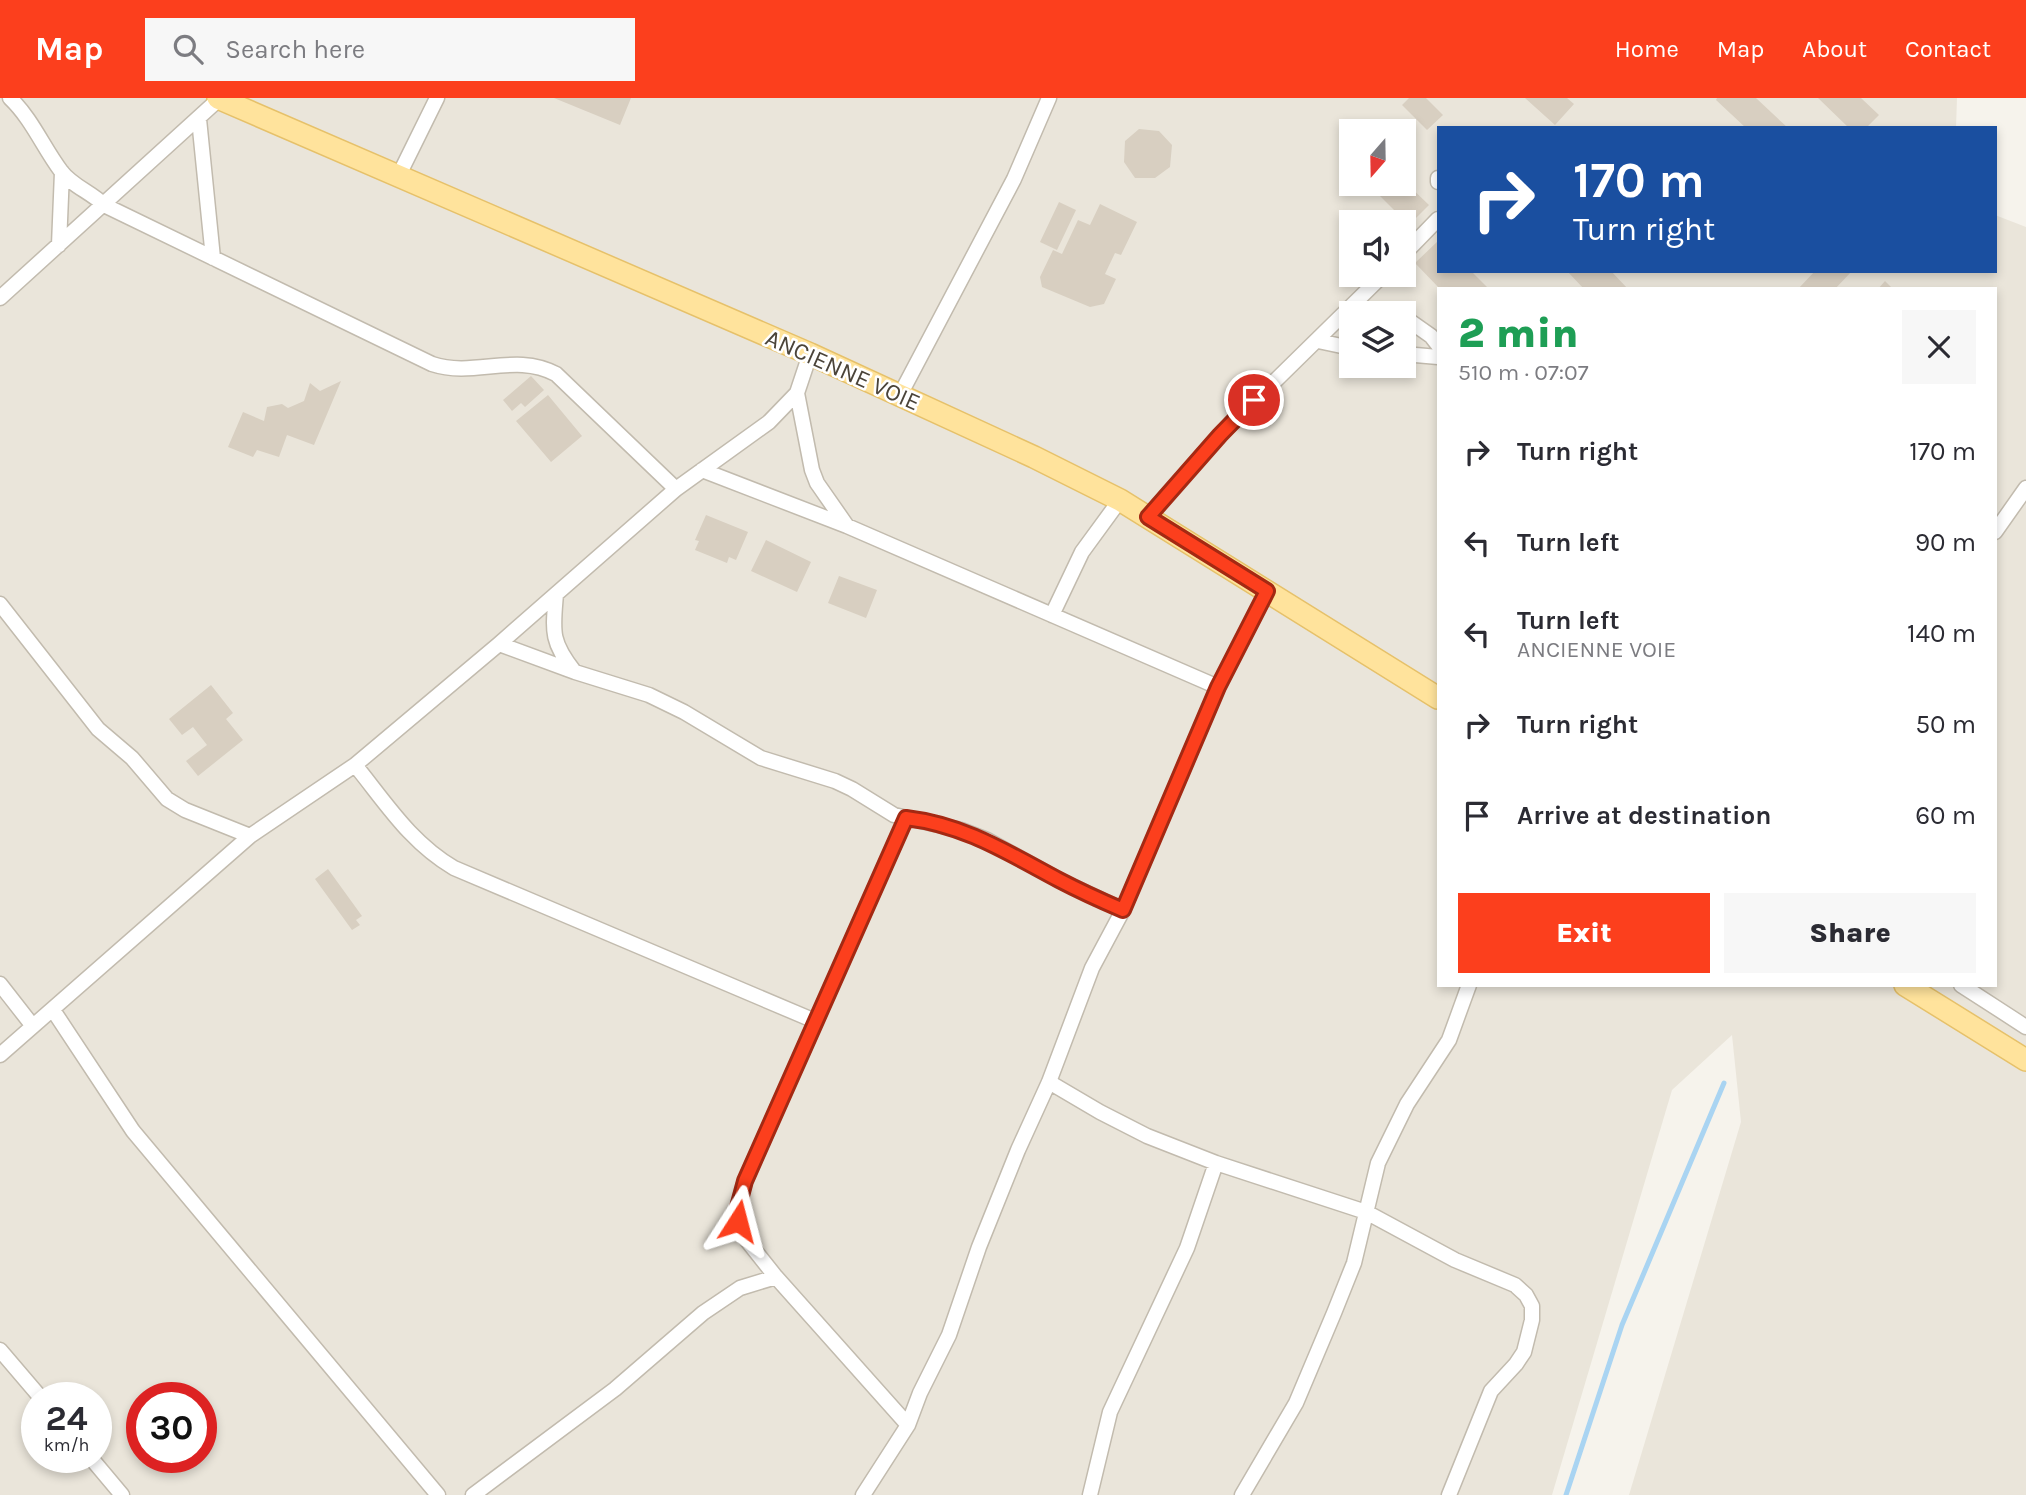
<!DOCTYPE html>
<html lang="en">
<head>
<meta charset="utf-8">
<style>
  :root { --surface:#fff; --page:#f7f7f7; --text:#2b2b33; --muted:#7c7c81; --accent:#fc3f1d }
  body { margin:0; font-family:Karla,sans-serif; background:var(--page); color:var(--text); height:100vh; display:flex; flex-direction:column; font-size:26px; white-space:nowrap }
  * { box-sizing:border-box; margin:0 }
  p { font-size:23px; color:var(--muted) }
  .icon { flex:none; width:38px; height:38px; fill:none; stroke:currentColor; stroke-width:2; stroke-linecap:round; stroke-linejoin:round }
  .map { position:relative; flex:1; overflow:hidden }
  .panel { position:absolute; left:1437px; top:189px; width:560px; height:700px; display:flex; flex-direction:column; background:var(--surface); border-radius:0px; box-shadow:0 4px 10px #0003 }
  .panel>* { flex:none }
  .hud { position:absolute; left:1437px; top:28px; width:560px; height:147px; border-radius:0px; box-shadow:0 4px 10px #0003; background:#1a4fa0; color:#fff; overflow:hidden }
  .needle { width:46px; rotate:200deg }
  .tools { position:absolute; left:1339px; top:21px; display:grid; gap:14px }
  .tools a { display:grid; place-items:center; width:77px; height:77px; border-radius:0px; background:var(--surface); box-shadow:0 4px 10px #0003; font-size:35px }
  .speed { position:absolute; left:21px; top:1284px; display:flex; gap:14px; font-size:35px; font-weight:700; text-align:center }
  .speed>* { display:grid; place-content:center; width:91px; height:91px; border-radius:50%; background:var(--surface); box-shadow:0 4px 10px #0003; line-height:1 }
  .speed small { font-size:18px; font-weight:400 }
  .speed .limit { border:10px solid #d22; background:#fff; color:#111 }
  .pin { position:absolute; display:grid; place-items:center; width:60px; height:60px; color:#fff; margin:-30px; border:4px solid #fff; border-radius:50%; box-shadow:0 2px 7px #0007 }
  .me { position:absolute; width:77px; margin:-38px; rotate:9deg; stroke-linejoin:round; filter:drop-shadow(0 0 5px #0008) }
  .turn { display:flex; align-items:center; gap:24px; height:147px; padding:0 21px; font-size:32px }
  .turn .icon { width:91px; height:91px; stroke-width:2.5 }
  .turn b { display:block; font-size:49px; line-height:60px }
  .round { display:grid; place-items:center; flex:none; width:74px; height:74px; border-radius:0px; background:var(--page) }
  .summary { display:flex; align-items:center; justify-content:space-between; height:119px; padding:0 21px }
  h1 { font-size:42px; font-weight:800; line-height:52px; color:#1e9e55 }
  .action { display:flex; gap:14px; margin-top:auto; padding:14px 21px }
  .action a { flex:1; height:80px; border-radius:0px; background:var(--accent); color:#fff; font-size:28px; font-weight:800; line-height:80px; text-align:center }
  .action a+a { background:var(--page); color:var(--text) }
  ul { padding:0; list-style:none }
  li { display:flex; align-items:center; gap:21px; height:91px; padding:0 21px }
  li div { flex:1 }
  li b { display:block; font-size:26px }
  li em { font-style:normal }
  header { display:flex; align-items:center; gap:42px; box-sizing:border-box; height:98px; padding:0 35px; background:var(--accent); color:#fff }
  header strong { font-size:33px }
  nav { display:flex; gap:38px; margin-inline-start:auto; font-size:24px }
  .search { width:490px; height:63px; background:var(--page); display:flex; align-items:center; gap:18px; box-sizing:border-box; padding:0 24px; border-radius:0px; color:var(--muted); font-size:26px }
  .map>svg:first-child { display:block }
</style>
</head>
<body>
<header>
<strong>Map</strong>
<div class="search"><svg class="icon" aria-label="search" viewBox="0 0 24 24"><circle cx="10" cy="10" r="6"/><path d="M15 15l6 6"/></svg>Search here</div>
<nav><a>Home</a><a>Map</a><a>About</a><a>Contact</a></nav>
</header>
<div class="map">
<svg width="2026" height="1397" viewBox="0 0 2026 1397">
  <rect width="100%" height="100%" fill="#f6f3ec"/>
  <path fill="#eae5da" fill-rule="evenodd" d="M0,0h1957l-1,30h-518v143h557v-56l31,12v1268h-397l112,-373 -9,-87 -60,55 -120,405h-1552zM1351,33h53v53h-53zM1351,124h53v53h-53zM1438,191h557v696h-557zM1351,215h53v53h-53zM37,1300h59v60h-59zM142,1300h59v60h-59z"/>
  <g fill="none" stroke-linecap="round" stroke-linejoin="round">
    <path stroke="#a9d4f2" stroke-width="5" d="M1566,1397l56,-170 102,-242"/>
  </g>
  <path fill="#d8cfc1" d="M554,0h77l-11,27z
    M1409,0h17l17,17 -16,15 -25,-25z
    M1525,0h42l7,6 -19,21z
    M1717,0h39l32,30h-42l-30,-28z
    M1818,0h43l18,17 -13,13h-17z
    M1139,31l20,2 13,14 -2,22 -15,11h-20l-11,-16 1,-21z
    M1404,83l25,24 -20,20 -36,-36 5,-5h26z
    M1059,104l17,8 -19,40 -17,-8z
    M1100,106l37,18 -16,33 -6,-2 -10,21 11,5 -12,25 -14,3 -48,-20 -2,-10 13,-27 9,4 16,-34 12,5z
    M1438,143v30h33l18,18h-49l-25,-26z
    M1567,173h44l17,18h-44z
    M1815,173h37l-17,18h-37z
    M1885,183l8,8h-15z
    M531,278l13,14 -19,17 -4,-4 -9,8 -9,-11z
    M341,283l-27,64 -27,-10 -8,22 -22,-7 -4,7 -25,-10 15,-35 21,9 3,-14 15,-3 6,4 16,-7 6,-18 10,8z
    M548,297l34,41 -31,26 -35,-41z
    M706,417l42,17 -12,28 -7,-3 -2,6 -32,-13 4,-9 -4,-1z
    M766,442l45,22 -14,30 -46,-21z
    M839,478l38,14 -11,28 -38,-15z
    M211,587l22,28 -7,6 17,21 -45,36 -12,-15 21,-16 -14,-18 -11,8 -13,-16z
    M328,771l34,47 -6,4 4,5 -8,5 -37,-51z"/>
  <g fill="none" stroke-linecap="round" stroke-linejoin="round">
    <g stroke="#c2bbae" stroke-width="17">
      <path id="street" d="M10,0c22,21 33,49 51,73 11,15 30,21 43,34l328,159c43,14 83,-12 124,10l120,115
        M199,21l14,139
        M398,79l39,-79
        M1438,80v4
        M59,147l3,-73
        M1404,156l34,-35
        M0,200l219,-199
        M1353,207l36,8
        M1404,219l27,19 7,9
        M1318,243l33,7
        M1404,256l34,3
        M797,295l15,77 5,13 30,43
        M900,297l114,-216 35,-81
        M702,372l145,56 371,161
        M1148,419l72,-82 163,-160
        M1995,434l31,-44
        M556,496c-3,36 -6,47 18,77
        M0,506l98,125 34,29 35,41 18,11 65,26
        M1052,517l30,-63 38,-52
        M499,546l76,28 74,23 35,17 77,46 74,23 17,8 42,26 67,15 26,10 76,42 60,28
        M355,667c31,38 55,77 99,103l361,153
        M906,720l-161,363 -7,26v14l7,17 31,39 132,148
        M0,886l32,41
        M1961,887l65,42
        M53,912l80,121 305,364
        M0,957l250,-219 105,-71 144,-121 177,-155 93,-67 28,-29 13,-39
        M1049,984l51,30 47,24 69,27 150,49 89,48 60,25 11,10 6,11v14l-8,32 -8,12 -25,27 -42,104
        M0,1252l41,48
        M91,1360l31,37
        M473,1397l142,-106 88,-76 37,-25 36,-11
        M863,1397l45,-70 12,-32 29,-58 30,-88 39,-97 31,-68 43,-114 31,-58 95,-223 49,-96
        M1090,1397l20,-83 77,-164 29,-85
        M1242,1397l54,-92 38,-90 20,-50 24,-100 29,-59 42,-64 20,-55"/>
    </g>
    <g stroke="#e6c16a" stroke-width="24">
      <path id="primary" d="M218,0l592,256 224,103 86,43 318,198
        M1905,887l121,75"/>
    </g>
    <use href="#street" stroke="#fff" stroke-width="14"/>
    <use href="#primary" stroke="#ffe39c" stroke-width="21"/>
  </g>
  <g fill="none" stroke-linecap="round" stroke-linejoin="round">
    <g stroke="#a42913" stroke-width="18">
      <path id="route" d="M738,1123v-14l7,-26 161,-363c59,7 102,35 153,62 21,11 43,21 64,30l95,-223 49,-96 -119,-74 72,-82 34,-35"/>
    </g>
    <use href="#route" stroke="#fc3f1d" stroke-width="12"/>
  </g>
  <g text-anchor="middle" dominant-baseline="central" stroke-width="5" stroke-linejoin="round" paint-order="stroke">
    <g font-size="24" fill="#4b4439" stroke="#fff">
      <text transform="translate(843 272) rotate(24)">ANCIENNE VOIE</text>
    </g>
  </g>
</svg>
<div class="tools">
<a><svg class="needle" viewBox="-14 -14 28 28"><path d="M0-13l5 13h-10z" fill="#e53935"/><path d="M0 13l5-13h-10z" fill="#7c7c81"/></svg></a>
<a><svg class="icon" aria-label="sound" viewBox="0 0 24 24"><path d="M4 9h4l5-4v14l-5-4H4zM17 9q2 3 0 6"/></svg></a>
<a><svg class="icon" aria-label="layers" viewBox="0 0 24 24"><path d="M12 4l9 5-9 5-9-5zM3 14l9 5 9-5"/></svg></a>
</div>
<div class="speed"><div>24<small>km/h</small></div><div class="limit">30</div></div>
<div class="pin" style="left:1254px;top:302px;background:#d93025"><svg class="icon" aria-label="arrive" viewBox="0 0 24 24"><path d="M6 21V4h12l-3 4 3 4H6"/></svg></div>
<svg class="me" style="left:738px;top:1123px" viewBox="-20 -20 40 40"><path d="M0-17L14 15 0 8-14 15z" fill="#fc3f1d" stroke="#fff" stroke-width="4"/></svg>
<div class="hud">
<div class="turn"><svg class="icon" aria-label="right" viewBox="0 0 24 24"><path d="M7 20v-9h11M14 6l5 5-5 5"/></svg><div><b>170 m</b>Turn right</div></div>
</div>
<section class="panel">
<div class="summary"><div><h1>2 min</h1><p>510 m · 07:07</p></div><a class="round"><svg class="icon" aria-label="close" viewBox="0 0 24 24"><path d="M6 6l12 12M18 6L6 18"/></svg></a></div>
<ul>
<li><svg class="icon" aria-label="right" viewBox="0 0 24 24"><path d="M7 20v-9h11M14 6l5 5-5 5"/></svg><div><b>Turn right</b></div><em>170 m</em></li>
<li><svg class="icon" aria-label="left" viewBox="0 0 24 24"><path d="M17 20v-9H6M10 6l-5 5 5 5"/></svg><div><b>Turn left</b></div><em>90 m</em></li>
<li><svg class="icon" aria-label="left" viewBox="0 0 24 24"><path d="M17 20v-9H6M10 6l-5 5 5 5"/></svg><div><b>Turn left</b><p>ANCIENNE VOIE</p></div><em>140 m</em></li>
<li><svg class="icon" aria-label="right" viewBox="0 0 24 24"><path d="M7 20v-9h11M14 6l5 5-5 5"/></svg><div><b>Turn right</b></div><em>50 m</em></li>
<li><svg class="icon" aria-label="arrive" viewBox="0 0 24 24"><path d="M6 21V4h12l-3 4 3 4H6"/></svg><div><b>Arrive at destination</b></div><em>60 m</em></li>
</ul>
<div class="action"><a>Exit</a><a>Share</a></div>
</section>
</div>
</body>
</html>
